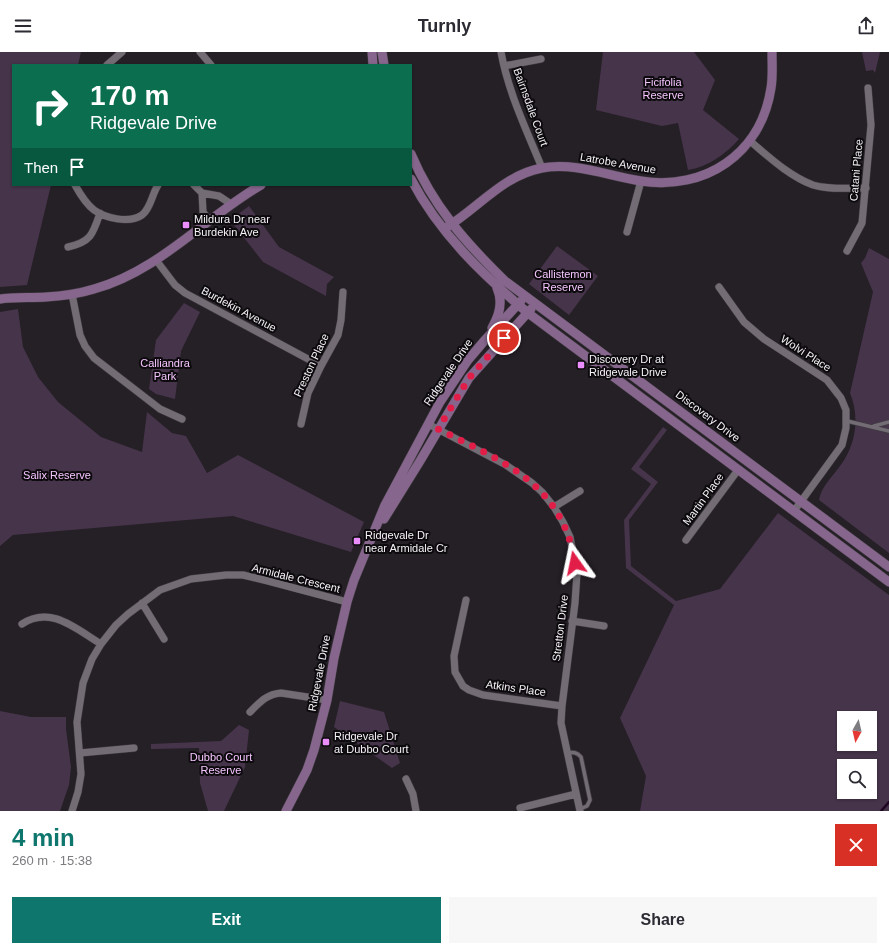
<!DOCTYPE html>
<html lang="en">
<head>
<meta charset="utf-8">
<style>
  :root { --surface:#fff; --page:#f7f7f7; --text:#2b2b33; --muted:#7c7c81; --accent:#0f766e }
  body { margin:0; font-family:Helvetica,sans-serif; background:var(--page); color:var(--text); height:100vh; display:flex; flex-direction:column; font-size:15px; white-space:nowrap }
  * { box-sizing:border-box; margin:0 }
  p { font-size:13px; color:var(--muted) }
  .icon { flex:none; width:22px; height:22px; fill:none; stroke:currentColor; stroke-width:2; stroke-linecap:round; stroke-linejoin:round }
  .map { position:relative; height:759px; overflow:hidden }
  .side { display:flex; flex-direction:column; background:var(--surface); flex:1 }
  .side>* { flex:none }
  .banner { position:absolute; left:12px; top:12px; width:400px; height:122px; border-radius:0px; box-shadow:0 1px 3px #0004; background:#0b6e4f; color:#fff; overflow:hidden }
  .needle { width:26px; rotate:188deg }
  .controls { position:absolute; left:837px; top:659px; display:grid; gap:8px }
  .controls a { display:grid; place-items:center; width:40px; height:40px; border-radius:0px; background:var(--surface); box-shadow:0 1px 3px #0004; font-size:20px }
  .pin { position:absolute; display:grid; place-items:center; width:34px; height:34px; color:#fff; margin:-17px; border:2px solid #fff; border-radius:50%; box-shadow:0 1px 4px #0007 }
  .me { position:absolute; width:44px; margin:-22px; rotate:348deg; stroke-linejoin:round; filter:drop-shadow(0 0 3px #0008) }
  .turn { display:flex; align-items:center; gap:14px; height:84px; padding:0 12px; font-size:18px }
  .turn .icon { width:52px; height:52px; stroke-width:2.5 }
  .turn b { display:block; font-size:28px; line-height:34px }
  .then { display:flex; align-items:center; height:38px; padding:0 12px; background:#0003; gap:8px; font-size:15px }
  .round { display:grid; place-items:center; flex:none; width:42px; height:42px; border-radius:0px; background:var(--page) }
  .headline { display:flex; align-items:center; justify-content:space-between; height:68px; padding:0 12px }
  h1 { font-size:24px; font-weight:800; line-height:30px; color:var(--accent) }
  .button { display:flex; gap:8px; margin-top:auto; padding:8px 12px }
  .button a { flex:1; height:46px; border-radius:0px; background:var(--accent); color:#fff; font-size:16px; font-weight:800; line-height:46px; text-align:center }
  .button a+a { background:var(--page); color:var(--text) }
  header { display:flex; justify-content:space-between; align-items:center; height:52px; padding:0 12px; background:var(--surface); font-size:18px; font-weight:800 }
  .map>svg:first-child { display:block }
</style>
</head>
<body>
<header><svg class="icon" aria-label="menu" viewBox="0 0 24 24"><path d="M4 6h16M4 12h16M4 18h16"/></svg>Turnly<svg class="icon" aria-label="share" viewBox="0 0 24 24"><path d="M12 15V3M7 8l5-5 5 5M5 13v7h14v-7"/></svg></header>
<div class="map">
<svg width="889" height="759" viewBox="0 0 889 759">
  <rect width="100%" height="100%" fill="#251f26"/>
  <path fill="#46344a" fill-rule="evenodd" d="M0,0h81l-3,13h-65v120h38l-24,100 -27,2z
    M603,0h91l21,28 -12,30 36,29c-13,15 -31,28 -51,31l-10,-47 -16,3 -66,-16z
    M862,0h18l-5,21 -2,-3 -7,1z
    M249,154l30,41 55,30 -7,7 -1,12 -63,-34 -33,-42z
    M557,194l41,30 -29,39 -40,-31z
    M869,196l20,11v294l-70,-53c2,-13 13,-23 21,-34 16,-21 20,-49 10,-73l23,-101 -12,-29 4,-5z
    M184,251l16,9 -19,39 -6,48 -19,-5 -7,-5 7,-49z
    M18,257l5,38 15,30 20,25 43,35 41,15 5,-40 25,21 14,3 21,37 31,-18 126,67 -13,30 -118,-36 -220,19 -13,11v-234z
    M663,375l4,3 -28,37 19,15 -29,38 2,46 45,35 44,-12 58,-76 111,82v216h-249l6,-35 -26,-58 54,-113 -48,-37 -2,-48 27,-36 -20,-15zM844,666h26v26h-26zM844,714h26v26h-26z
    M340,649l44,11 16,51 -8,5 -58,-41z
    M0,659l31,6h35v12l5,38 -2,18 -9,26h-60z
    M239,673l10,5 -4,37 -21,44h-16l-8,-28 -1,-35 -48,1v-5l70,-3z"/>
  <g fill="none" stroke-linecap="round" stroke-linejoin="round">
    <path stroke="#1f0724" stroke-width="2.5" d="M881,759l8,-9"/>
    <g stroke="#413c42" stroke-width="5">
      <path id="lane" d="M847,369l42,10
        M874,374l15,-4
        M567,701c6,-1 10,-1 14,4l9,43 -3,6 -7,3"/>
    </g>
    <g stroke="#413c42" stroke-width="8">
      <path id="street" d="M200,0l11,13
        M501,0c7,40 26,79 41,116
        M107,13l15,-13
        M504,14l37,-7
        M750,89c19,16 39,35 63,44 17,5 36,3 53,3
        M75,133c5,9 11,19 19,25 11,8 35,14 48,5 9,-7 10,-21 16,-30
        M194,133l8,8 17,3 12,8
        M202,141l1,19 6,8
        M627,180l14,-51
        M68,195c23,-5 25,-13 32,-34
        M847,199l15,-28 9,-98 -3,-37
        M156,208l19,25 10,8 136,73
        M719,235l25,35 20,17 63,41 14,18 5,12v18l-4,17 -48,66
        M72,242l8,41 5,11 9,12 66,51 22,10
        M301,372l7,-31 13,-27 17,-31 3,-15 2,-28
        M428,372l78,41 26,18 10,9 12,15 9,15 7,15 7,36 -2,30 -13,103 -1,17 19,88
        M554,455l26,-16
        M686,488l52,-70
        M466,548l-12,56 1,16 8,14 6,4 14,5 79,11
        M142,551l22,36
        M572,569l32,5
        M22,572c29,-19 54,5 79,20
        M250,660c10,-10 17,-18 31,-19l46,7
        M80,701l54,-5
        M406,727l7,15 3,17
        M520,756l56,-14
        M72,759l6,-19 3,-18 -4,-52 6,-39 9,-24 9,-15 15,-19 12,-11 32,-24 31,-11 35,-4h17l21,5 83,22"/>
    </g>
    <g stroke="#413c42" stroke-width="10">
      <path id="secondary" d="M372,0l1,13
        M382,0l2,13
        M411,102c22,52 54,88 94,127l384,286
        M411,127c28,54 71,95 117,134l361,269
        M447,175c32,-20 57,-52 95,-59 34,-6 66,8 99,13 64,10 120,-27 130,-93 2,-11 1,-24 1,-36
        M0,247c15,-2 30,-1 46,-2 16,-1 32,-3 48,-8 65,-18 110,-71 167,-104
        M492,276c7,-12 11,-27 5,-40
        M384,467l36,-58 49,-83 62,-69
        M286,759l21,-41 7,-20 13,-50 7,-42 13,-56 7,-22 31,-75 55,-103 28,-42 17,-20 36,-39"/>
    </g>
    <use href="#lane" stroke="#736c75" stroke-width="3.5"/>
    <use href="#street" stroke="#736c75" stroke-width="7"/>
    <use href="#secondary" stroke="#86668c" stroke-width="9"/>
  </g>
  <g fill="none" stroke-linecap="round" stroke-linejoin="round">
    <path stroke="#e11d48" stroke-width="7" stroke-dasharray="0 12.6" d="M504,286l-35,40 -31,51c64,32 125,55 137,134"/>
  </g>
  <g fill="#eb8dfc" stroke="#0c0a0d" stroke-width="1.5">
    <rect x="182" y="169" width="8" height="8" rx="2"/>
    <rect x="577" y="309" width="8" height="8" rx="2"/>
    <rect x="353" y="485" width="8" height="8" rx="2"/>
    <rect x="322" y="686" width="8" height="8" rx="2"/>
  </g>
  <g text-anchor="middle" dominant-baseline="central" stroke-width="4" stroke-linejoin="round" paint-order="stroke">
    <g font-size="11" fill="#f5c5fe" stroke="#0c0a0d">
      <text x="663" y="30">Ficifolia<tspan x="663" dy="13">Reserve</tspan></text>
      <text x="563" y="222">Callistemon<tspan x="563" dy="13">Reserve</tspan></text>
      <text x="165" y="311">Calliandra<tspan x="165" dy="13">Park</tspan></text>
      <text x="57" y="423">Salix Reserve</text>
      <text x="221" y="705">Dubbo Court<tspan x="221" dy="13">Reserve</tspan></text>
    </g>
    <g font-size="11" fill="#f6f2f7" stroke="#0c0a0d">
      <text transform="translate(531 55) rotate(70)">Bairnsdale Court</text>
      <text transform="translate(618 111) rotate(10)">Latrobe Avenue</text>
      <text transform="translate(856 118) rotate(-85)">Catani Place</text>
      <text transform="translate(239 257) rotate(28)">Burdekin Avenue</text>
      <text transform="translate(806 301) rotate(33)">Wolvi Place</text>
      <text transform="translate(311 313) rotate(-65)">Preston Place</text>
      <text transform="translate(448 320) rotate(-56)">Ridgevale Drive</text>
      <text transform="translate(708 364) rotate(37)">Discovery Drive</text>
      <text transform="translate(703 447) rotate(-54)">Martin Place</text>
      <text transform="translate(296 526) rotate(14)">Armidale Crescent</text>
      <text transform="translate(560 576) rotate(-83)">Stretton Drive</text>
      <text transform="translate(319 621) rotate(-79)">Ridgevale Drive</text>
      <text transform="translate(516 636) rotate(8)">Atkins Place</text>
    </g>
    <g font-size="11" fill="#f6f2f7" stroke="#0c0a0d" text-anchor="start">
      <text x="194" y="167">Mildura Dr near<tspan x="194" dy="13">Burdekin Ave</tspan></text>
      <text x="589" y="307">Discovery Dr at<tspan x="589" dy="13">Ridgevale Drive</tspan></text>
      <text x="365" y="483">Ridgevale Dr<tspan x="365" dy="13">near Armidale Cr</tspan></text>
      <text x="334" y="684">Ridgevale Dr<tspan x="334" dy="13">at Dubbo Court</tspan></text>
    </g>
  </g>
</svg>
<div class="controls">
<a><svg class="needle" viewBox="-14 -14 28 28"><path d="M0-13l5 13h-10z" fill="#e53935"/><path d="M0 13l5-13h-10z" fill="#7c7c81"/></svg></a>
<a><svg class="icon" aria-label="search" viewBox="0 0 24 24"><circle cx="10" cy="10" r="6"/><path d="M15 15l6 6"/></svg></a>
</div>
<div class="pin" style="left:504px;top:286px;background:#d93025"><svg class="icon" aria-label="arrive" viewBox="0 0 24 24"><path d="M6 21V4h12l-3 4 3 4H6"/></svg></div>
<svg class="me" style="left:575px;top:511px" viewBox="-20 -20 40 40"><path d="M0-17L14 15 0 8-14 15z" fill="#e11d48" stroke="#fff" stroke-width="4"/></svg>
<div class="banner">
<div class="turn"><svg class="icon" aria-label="right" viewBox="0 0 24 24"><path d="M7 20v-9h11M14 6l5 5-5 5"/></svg><div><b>170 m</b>Ridgevale Drive</div></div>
<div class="then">Then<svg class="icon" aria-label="arrive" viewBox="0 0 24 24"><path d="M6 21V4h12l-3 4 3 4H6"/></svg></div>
</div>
</div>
<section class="side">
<div class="headline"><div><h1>4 min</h1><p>260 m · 15:38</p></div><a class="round" style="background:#d93025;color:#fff"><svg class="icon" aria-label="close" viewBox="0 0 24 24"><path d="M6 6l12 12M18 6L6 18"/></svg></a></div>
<div class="button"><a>Exit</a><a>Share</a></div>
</section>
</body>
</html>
